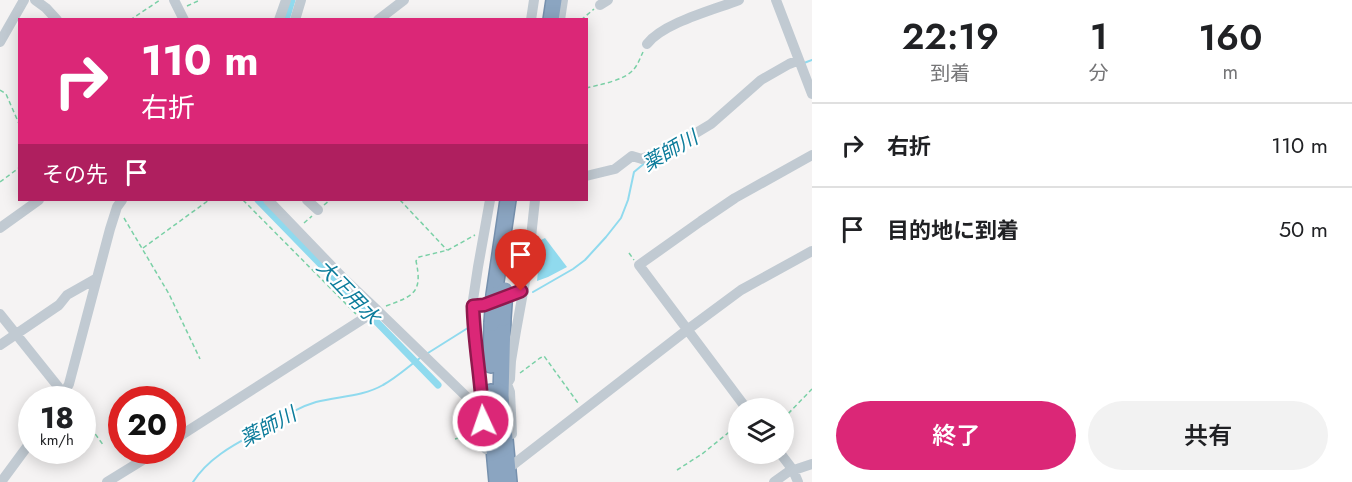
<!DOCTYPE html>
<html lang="ja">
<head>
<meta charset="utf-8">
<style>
  :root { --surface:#fff; --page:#f2f2f2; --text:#202124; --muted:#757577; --line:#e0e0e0; --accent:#db2777 }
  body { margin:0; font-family:Jost,"Noto Sans JP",sans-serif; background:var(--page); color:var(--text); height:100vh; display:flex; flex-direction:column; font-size:22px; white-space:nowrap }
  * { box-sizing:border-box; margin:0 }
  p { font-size:20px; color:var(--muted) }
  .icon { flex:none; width:33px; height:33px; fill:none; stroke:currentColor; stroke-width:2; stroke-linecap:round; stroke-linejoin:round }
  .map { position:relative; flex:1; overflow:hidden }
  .sheet { display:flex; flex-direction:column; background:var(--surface); width:540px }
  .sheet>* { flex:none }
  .top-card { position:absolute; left:18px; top:18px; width:570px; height:183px; border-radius:0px; box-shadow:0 3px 15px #0003; background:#db2777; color:#fff; overflow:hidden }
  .fabs { position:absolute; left:728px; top:398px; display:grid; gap:12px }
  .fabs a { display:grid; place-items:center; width:66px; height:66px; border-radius:50%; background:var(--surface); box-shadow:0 3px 15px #0003; font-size:30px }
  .speed { position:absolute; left:18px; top:386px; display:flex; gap:12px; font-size:30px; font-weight:700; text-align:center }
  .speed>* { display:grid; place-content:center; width:78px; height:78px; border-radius:50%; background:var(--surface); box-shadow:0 3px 15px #0003; line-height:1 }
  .speed small { font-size:15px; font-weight:400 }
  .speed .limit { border:9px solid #d22; background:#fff; color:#111 }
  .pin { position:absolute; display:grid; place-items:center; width:51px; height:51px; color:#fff; margin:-62px -26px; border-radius:50% 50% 50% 0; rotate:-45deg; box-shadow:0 0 6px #0007 }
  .pin .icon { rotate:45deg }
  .me { position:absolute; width:66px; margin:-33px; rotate:357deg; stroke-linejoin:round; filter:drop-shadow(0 0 4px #0008) }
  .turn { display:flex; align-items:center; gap:21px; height:126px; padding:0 24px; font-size:27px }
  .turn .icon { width:78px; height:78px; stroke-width:2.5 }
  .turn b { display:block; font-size:42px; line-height:51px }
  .then { display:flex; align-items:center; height:57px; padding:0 24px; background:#0003; gap:12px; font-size:22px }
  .eta { display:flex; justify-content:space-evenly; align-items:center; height:102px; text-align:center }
  .eta b { font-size:36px; font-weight:600; line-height:42px }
  .cta { display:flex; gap:12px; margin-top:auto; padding:12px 24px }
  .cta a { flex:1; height:69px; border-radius:36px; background:var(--accent); color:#fff; font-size:24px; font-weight:600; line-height:69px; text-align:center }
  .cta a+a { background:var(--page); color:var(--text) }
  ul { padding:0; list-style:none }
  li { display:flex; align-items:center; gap:18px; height:84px; padding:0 24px; border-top:2px solid var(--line) }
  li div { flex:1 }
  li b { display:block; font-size:22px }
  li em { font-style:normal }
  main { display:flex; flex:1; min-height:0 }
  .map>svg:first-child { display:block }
</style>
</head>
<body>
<main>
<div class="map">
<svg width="812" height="482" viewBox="0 0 812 482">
  <rect width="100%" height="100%" fill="#f5f3f3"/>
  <path fill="#90daee" d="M545,238l22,29 -19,10 -11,4 4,-41z"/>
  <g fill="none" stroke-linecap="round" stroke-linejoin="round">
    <path stroke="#90daee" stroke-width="2" d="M804,63l8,-3
      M533,292l40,-23 12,-9 21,-23 15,-19 7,-18 6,-28 12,-10
      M428,353l43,-27
      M193,482c18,-28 49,-41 77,-57 15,-9 29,-18 46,-23 22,-6 46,-5 67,-17 13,-7 25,-18 37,-27"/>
    <path stroke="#90daee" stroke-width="7" d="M286,20l6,-20
      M258,200l180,185"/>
    <g stroke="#7690ad" stroke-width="18">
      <path id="highway" d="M551,20l3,-20
        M494,295l14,-95
        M503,318l-2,78 8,86
        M491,365l1,-42
        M491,392l1,35 5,55"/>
    </g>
    <path stroke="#7ad0a6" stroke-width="1.5" stroke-dasharray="4.5 3" stroke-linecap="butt" d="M187,6l13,-6
      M130,20l30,-20
      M581,20l13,-11
      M586,88c13,-3 39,-8 47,-18 5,-5 7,-12 10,-18
      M0,90l6,4 14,32
      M0,182l20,-15
      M243,200l113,114
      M400,200l47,50
      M324,205l6,-5
      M124,218l45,76 31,65
      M304,223l8,-7
      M143,248l66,-48
      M629,253l5,7
      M386,306c27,-10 37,-13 30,-45l3,-4 29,-7 27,-15
      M520,373l20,-15 4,-2 34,47
      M82,416l22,30
      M783,419l29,-30
      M455,439l7,-2 16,9
      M677,470l25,-16 36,-29"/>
    <path stroke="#c1cad2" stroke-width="10" d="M35,0l11,8 11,12
      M174,0l10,20
      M776,0l36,94
      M600,5l8,-5
      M279,20l7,-20
      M295,20l6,-20
      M378,20l26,-20
      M531,20l3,-20
      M560,20l3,-20
      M0,42l24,-42
      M647,44c16,-21 66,-34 92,-44
      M586,176l29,-7 17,-13 10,3 49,-23 20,-12 50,-44 28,-16 10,-4
      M268,200l76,79 33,31
      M307,200l11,10
      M0,228l39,-28
      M473,306c18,0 34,-16 51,-14
      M0,314l64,80
      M0,345l59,-40 8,-10 30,-17
      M507,384l3,8 2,42
      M501,386l6,-2 3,-5 1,-18 5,-30 12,-66 7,-65
      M61,399l8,-15 41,-155 7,-22 5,-7
      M746,408l-107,-143 62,-44 34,-23 77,-43
      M172,441l205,-131 97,94 4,4 13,5
      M486,449l-4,-50 -7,-66 -2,-33 5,-33 12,-67
      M780,453l13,17 5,12
      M505,471l182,-141 54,-40 71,-39
      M1,482l31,-42
      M107,482l52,-32
      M774,482l14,-10 24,-8"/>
    <use href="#highway" stroke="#8ba5c1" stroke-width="15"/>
    <g stroke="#7690ad" stroke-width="18" stroke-linecap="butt">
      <path id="highway-bridge" d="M503,318l2,-28
        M492,323l2,-28"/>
    </g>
    <use href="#highway-bridge" stroke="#8ba5c1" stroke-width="15"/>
  </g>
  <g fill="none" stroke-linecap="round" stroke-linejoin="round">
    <g stroke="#8e194d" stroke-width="15">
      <path id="route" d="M483,421c-1,-38 -9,-76 -10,-115l11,-1 37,-14"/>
    </g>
    <use href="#route" stroke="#db2777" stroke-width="10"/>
  </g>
  <g text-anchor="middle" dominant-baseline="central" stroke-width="4.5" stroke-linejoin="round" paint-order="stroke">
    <g font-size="20" font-style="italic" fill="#0c7c9b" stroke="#fff">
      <text transform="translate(670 151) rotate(-30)">薬師川</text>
      <text transform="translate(348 292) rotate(46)">大正用水</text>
      <text transform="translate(268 427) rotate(-28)">薬師川</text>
    </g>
  </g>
</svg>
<div class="fabs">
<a><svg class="icon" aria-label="layers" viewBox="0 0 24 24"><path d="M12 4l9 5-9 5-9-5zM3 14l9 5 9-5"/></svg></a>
</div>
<div class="speed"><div>18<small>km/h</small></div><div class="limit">20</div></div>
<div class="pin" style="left:521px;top:291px;background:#d93025"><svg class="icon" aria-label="arrive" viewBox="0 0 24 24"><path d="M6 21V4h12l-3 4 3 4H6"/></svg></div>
<svg class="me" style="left:483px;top:421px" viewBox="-20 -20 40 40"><circle r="17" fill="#db2777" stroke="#fff" stroke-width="3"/><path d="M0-11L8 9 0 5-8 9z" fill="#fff"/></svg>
<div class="top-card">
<div class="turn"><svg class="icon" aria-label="right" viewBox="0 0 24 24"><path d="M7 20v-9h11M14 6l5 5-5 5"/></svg><div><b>110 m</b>右折</div></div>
<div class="then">その先<svg class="icon" aria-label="arrive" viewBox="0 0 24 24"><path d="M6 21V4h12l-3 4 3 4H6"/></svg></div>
</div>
</div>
<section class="sheet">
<div class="eta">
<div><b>22:19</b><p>到着</p></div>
<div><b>1</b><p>分</p></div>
<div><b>160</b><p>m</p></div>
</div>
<ul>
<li><svg class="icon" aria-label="right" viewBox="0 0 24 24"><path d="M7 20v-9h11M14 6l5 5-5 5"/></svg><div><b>右折</b></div><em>110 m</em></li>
<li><svg class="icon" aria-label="arrive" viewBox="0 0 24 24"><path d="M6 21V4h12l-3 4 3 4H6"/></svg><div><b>目的地に到着</b></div><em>50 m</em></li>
</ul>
<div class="cta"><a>終了</a><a>共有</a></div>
</section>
</main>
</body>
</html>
